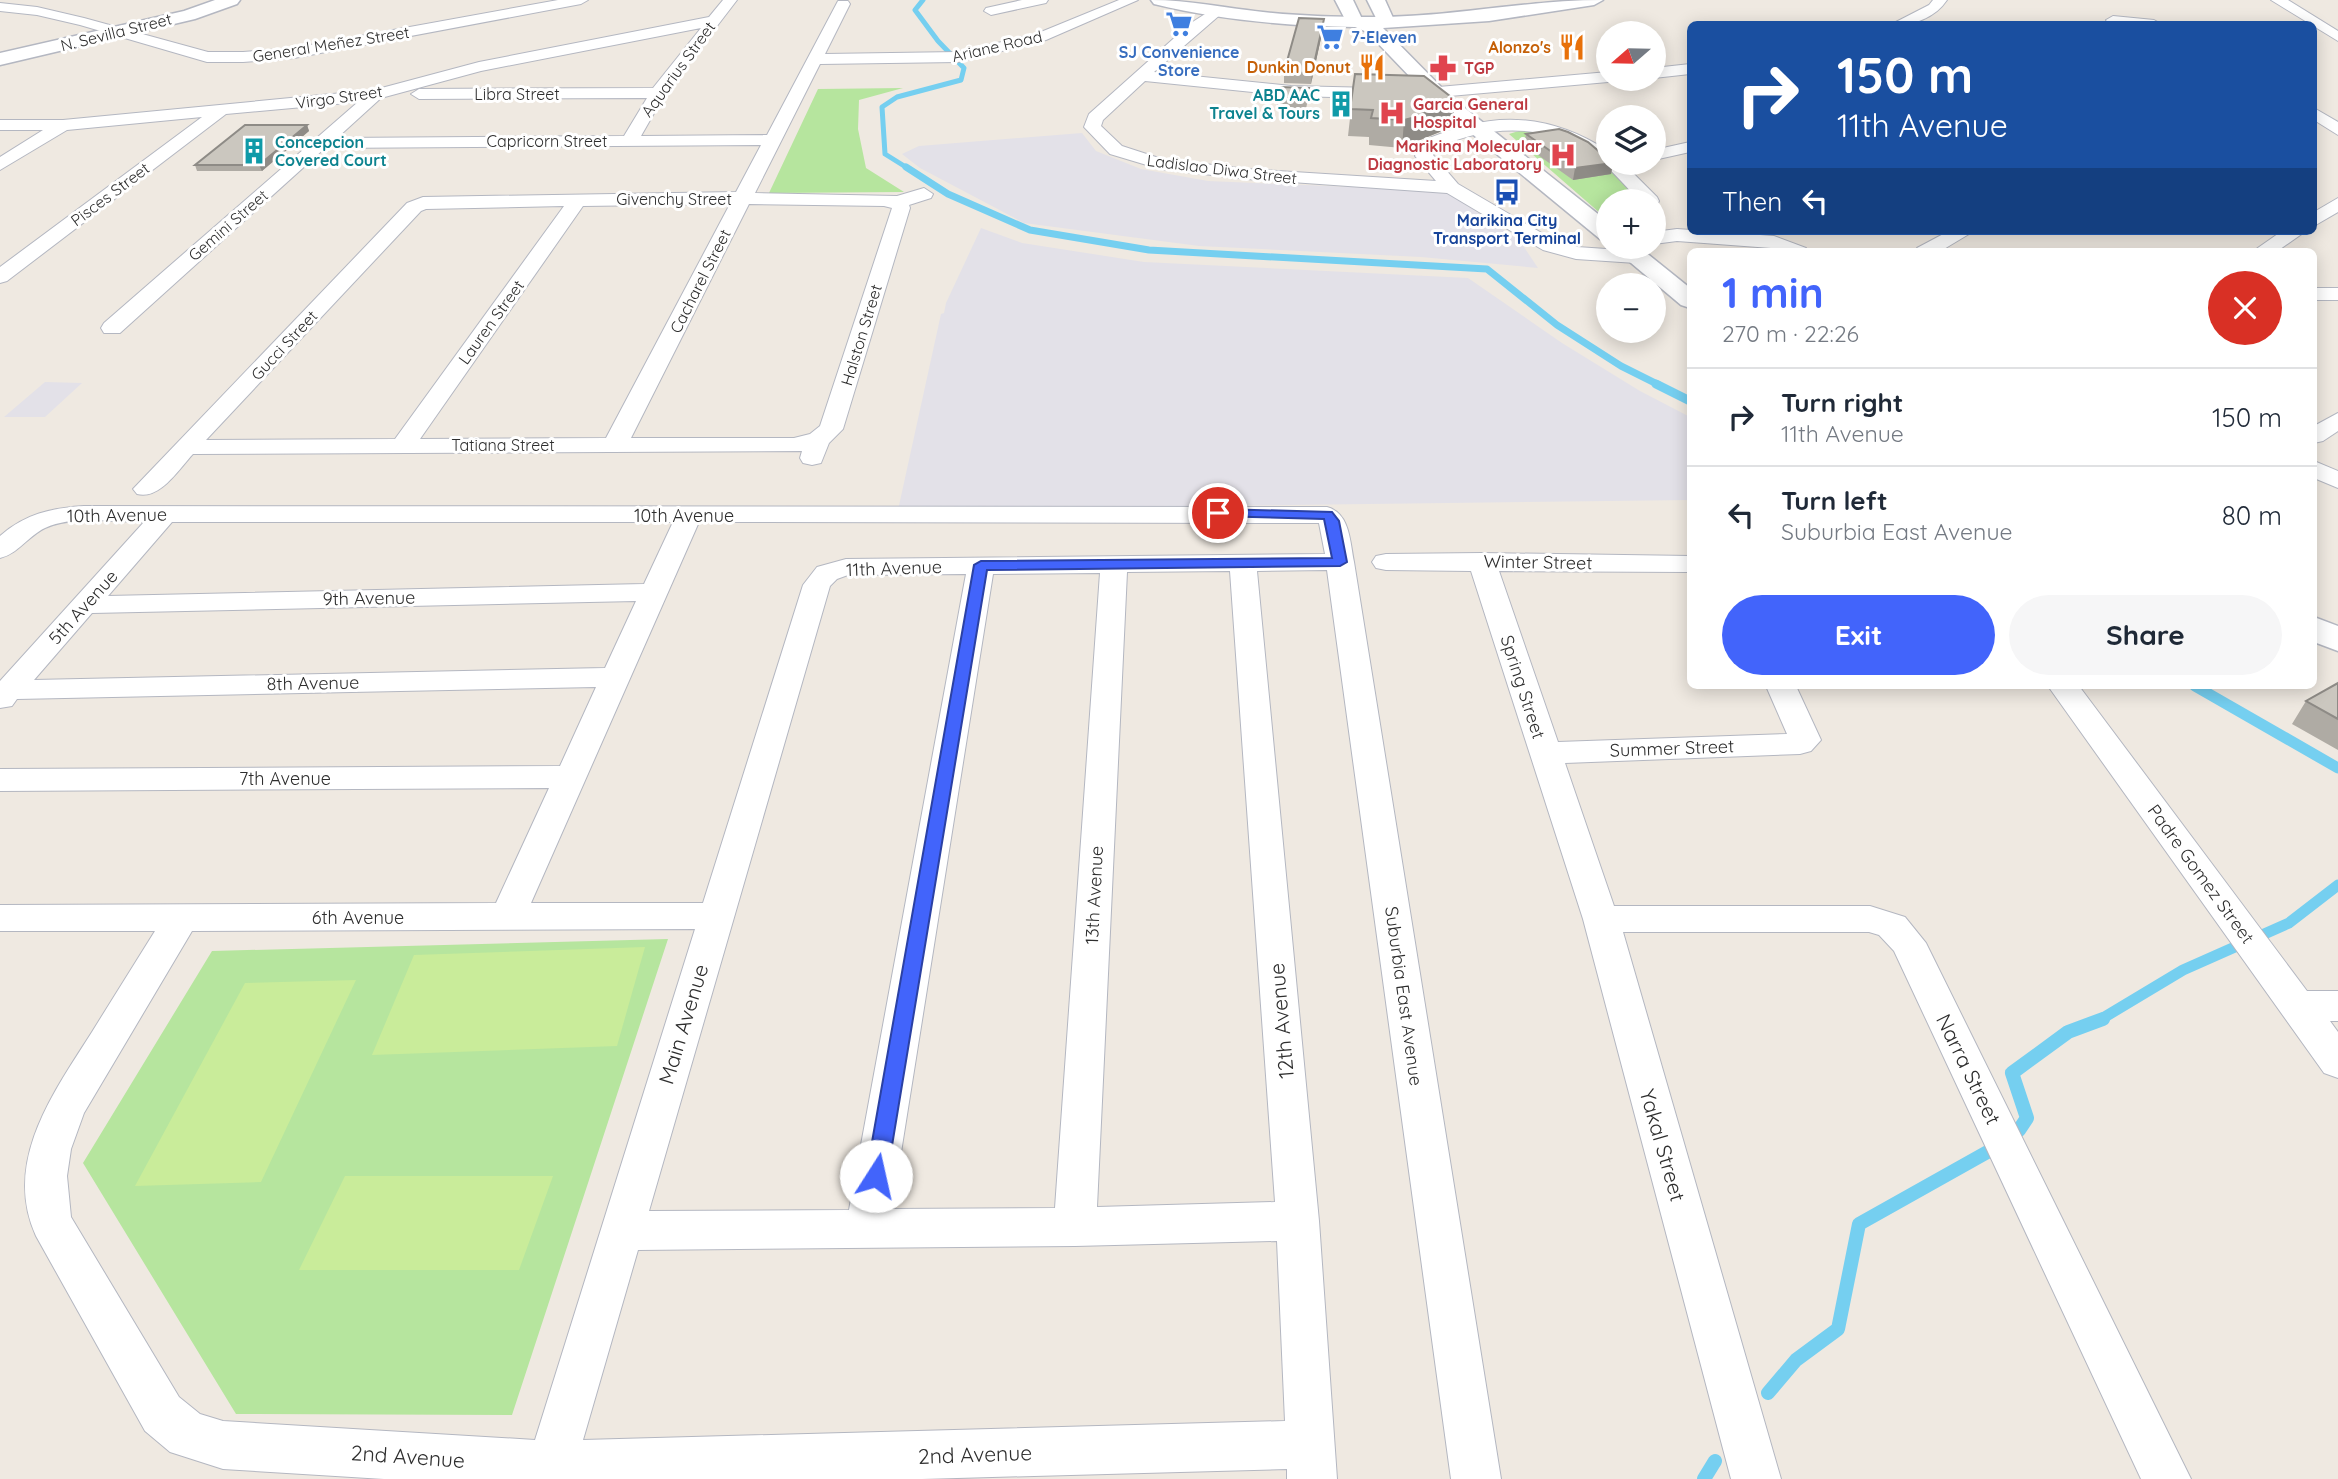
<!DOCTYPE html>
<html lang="en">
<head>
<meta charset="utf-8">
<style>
  :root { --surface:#fff; --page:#f6f6f7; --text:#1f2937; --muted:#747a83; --line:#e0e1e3; --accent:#4264fb }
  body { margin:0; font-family:Quicksand,sans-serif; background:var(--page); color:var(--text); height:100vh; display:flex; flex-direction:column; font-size:26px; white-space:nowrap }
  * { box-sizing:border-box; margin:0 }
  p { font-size:23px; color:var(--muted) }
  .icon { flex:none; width:38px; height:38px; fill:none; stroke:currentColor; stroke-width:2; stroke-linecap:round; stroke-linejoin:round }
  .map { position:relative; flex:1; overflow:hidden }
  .side { position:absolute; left:1687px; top:248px; width:630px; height:441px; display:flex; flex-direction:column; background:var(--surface); border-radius:10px; box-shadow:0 4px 18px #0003 }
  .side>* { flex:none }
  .banner { position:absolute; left:1687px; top:21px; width:630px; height:214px; border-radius:10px; box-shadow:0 4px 18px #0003; background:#1a4fa0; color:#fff; overflow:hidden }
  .needle { width:46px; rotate:250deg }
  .buttons { position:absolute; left:1596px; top:21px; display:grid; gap:14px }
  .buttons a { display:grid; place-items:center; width:70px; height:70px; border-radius:50%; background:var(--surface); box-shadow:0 4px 18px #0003; font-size:35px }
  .pin { position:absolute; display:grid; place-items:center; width:60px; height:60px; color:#fff; margin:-30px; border:4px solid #fff; border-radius:50%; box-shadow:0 2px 7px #0007 }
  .me { position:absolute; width:77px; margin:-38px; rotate:10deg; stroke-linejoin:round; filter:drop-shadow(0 0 5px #0008) }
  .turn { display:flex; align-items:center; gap:24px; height:147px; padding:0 35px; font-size:32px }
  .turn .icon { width:91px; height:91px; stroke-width:2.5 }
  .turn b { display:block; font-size:49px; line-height:60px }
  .then { display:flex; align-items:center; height:66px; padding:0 35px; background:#0003; gap:14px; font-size:26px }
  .round { display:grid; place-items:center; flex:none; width:74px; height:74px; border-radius:37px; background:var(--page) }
  .summary { display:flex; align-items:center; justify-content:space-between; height:119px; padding:0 35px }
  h1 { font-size:42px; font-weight:700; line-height:52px; color:var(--accent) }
  .action { display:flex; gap:14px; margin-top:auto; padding:14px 35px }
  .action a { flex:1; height:80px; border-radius:42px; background:var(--accent); color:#fff; font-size:28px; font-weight:700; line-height:80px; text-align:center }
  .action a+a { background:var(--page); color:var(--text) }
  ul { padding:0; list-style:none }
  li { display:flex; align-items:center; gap:21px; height:98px; padding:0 35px; border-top:2px solid var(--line) }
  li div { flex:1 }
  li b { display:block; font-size:26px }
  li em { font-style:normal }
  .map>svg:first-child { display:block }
</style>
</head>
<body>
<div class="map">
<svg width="2338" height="1479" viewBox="0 0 2338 1479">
  <rect width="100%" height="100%" fill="#efe9e1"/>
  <path fill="#e3e1e8" d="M1082,133l14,18 45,18 67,12 238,10 74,50 18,27 -117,-11 -222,-11 -175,-23 -104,-55 -18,-14 17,-8z
    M981,228l41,15 122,19 324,16 94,65 78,48 50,26v83l-792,10 43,-196 3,-1 2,-10z
    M45,382l37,1 -37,34h-41z"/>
  <path fill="#b6e59e" d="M903,88l-44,12 -1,29 8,39 38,24 -135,1 49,-104z
    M1522,130l49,9 37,25 34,37h-34v19l-99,-86z
    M668,939l-156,476 -276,-1 -153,-251 129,-212z"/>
  <path fill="#c9ec9a" d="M645,947l-28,99 -245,9 42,-100z
    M356,980l-95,202 -126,4 110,-203z
    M345,1176h208l-34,94h-220z"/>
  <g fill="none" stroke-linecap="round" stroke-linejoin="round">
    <path stroke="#75cff0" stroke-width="5" d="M909,169l-24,-15 -3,-47 15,-10 64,-17 3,-12 -26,-27 -23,-31 8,-10"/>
    <path stroke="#75cff0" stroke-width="7" d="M906,167l42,27 82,36 119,20 338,19 70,56 64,41 38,19"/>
    <path stroke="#75cff0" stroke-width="9" d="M1656,384l34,17"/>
    <path stroke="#75cff0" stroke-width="11" d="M2195,686l143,82
      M2098,1021l85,-51 106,-47 49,-38"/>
    <path stroke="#75cff0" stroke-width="14" d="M2019,1130l8,-12 -15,-45 56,-41 35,-13
      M1768,1393l28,-33 42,-31 21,-105 132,-74
      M1704,1479l11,-18"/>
    <g stroke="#b4b7c1" stroke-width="2">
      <path id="minor" d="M558,0h30l-7,4 -287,54 -51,4h-36l-127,-37 -43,-10 -37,-4v-8l37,4 47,11 124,34h35l51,-4z
        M723,0h14l-72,94 -24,42 126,-1 71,-134h10l2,3 -25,50 133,-2 78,-18 83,-34h19l-92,40 -88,22 -138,2 -65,129 142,3 27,-8 9,6 -2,4 -22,7 1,3 -67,221 -14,14 -8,20 -9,2 -9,-2 -3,-5 2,-7 -609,3c-15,16 -33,46 -56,40l-4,-5 274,-286 16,-6 313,-5 25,-47 -436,3 -205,185h-16l-3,-5 3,-5 254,-221 -132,12 -219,167 -7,2v-16l202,-150 -135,13 -67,40v-13l43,-27h-43v-10h63l311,-30 105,-28 230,-45zM701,28l-48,60 -234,1 -8,5 8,5 228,-1 -23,38 -287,2 44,-40 100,-27zM730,204l-124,234 -186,1 163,-233zM749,204l135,2 8,2 -72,218 -10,8 -16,4h-163zM564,206l-169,233 -189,1 215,-229 5,-2z
        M1022,0h26l-2,3 -55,12 -7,-4 2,-3z
        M1933,0h14c-12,18 -34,26 -55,24l37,-19z
        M2271,0h17l50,31v10z
        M1216,7l5,1v6l-67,58 137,14 125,3 192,-17v7h7l-7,3 -192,17 -125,-3 -146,-15 -42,39 -2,6 21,20 40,13 85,10 189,12 -21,-25 6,-14c66,-31 125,-31 187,9v12h15l34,34 2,4 -2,4 -3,1v-5h-14c-11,-11 -22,-24 -34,-35 -47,-44 -116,-44 -171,-17l-2,6 25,29 99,58 20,5 59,4 7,2 3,4 -3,4 -7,2 -60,-4 -33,-9 -96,-57 -200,-14 -87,-10 -50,-15 -26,-27 5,-13 102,-91z
        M2113,16l41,4 7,4 -53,-1 -2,-3z
        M1690,64v10l-36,4v-10z
        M2314,108l24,14v13l-24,-15z
        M1690,142v10l-36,8v-10z
        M2338,198v14l-24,14v-14z
        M1677,229l97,7 32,12 3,4h-28l-10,-4 -94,-7 -23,3v-12z
        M1949,231h25l-35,21h-25l3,-4z
        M2282,231h24l-30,21h-24z
        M2314,288h24v12h-24z
        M2338,413v18l-15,10 -9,2v-17z
        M2314,461l24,10v17l-24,-10z
        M84,506l1243,1c23,6 23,35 27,55l147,917h-50l-124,-909 -70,1 62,650 18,258h-50v-10l-365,10h-538l-161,-10 -53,-17 -25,-21 -109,-195c-34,-74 18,-144 56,-204 21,-34 42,-67 63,-101h-155v-26l496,-2 53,-115 -549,3v-22l560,-3 36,-79 -579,12 -5,7 -12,2v-27l144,-159c-30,0 -71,-7 -99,6 -17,8 -27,26 -45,30v-22c25,-22 51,-28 84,-30zM172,522h501l-29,62 -536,12zM699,522l620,1 6,31 -479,5 -29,8 -14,18 -100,318h-172zM1230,571l45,631 -178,5 30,-635zM1100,573l-45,635 -163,1 101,-635zM966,574l-117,636 -200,1 181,-625 7,-7 11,-4zM636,601l-31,67 -571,12 58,-67zM695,929l-160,511 -312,-19 -23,-7 -21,-17 -108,-180 -4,-41 4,-27 13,-36 108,-182zM1277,1241l8,180 -702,19 55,-190 437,-4z
        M1482,553l208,3v16l-191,-1 59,171 229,-8 -21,-48h30l25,54 -10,11 -11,3 -235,9 49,143h256l35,11 21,26 265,536h-50l-247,-528 -15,-16 -10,-3h-246l158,547h-50l-148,-560 -112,-348 -85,-1 -10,-2 -4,-6 4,-6 10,-2z
        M2048,686h31l228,305h31v30h-8l8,11v46l-14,-5z"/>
    </g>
    <g stroke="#b4b7c1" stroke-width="3">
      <path id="tertiary" d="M215,0h25l-3,4 -42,15 -195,46v-12l184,-42z
        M1335,0h18l10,21 -3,4h-12z
        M1367,0h18l9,20 -3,4h-12z"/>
    </g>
    <g stroke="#b4b7c1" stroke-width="3">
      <path id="secondary" d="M1151,0c38,0 74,8 112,12 36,4 74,5 111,5 77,0 152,-17 229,-17l-9,5 -105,16 -106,7 68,69 157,125v19l-8,-2 -163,-134 -70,-73 -12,-5c-68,-1 -135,-7 -201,-23z
        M1612,247h27l51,41v20l-9,-3z
        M2314,617l24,9v25l-24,-9z"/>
    </g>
    <use href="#minor" fill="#fff" fill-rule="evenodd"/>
    <use href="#tertiary" fill="#fff" fill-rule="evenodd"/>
    <use href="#secondary" fill="#fff" fill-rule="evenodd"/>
  </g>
  <path fill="#afaba4" d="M1323,29l-12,55 -27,-1v-11z
    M1355,74l97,53 -32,13 -3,4 -15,4 -33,-3v-8l-21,-1z
    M1280,87l28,12 -2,10 -29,-1v-10z
    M307,125l2,6 -47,40h-65l-2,-6z
    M1526,134l87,29 -2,11 -38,6 -49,-35z
    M2338,683v67l-46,-26 14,-23z"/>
  <path fill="#8e8b86" d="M1324,19l-1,10 -12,55 1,-11z
    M1455,100l-3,27 -32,13 -3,4 -15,4 2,-28z
    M307,125l2,6 -47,40 -3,-6z
    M1613,163l-2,11 -38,6 2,-12z"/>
  <path fill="#cbc7bf" stroke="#8e8b86" stroke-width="2" d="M1299,18l25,1 -12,54 -28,-1z
    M1355,74l69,2 31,24 -32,12 -3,4 -16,4 -33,-2 2,-8 -23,-1z
    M1280,87l29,1 -3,10h-29z
    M245,125h62l-48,40h-64z
    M1559,129l9,3 20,10 20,17v4h5l-38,5 -49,-34z
    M2338,683v36l-32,-18z"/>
  <path fill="#4264fb" stroke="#2b41a3" stroke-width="2" d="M1218,509l114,3 7,9 8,41 -7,4 -353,4 -100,606 -3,7 -8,2 -7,-2 -3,-7 108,-611 7,-4 351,-3 -8,-39 -111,-3 -2,-3z"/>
  <defs>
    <g id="supermarket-bare" transform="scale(2.1)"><path d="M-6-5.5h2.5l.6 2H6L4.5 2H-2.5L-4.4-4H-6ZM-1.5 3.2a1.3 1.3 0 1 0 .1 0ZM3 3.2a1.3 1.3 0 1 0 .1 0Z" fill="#3f7fe0" stroke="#fff" stroke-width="2.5" paint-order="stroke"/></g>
    <g id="restaurant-bare" transform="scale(2.1)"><path d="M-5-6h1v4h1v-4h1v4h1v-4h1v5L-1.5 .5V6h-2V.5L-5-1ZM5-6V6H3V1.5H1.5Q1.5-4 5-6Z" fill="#e8710a" stroke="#fff" stroke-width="2.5" paint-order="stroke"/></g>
    <g id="pharmacy-bare" transform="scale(2.1)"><path d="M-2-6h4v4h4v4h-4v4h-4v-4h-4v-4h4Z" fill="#e0444e" stroke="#fff" stroke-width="2.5" paint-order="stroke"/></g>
    <g id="building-bare" transform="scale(2.1)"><path d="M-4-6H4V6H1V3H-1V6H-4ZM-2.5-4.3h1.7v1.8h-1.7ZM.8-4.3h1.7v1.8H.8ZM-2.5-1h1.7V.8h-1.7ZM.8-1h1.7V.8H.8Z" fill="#0f9aa8" stroke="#fff" stroke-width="2.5" paint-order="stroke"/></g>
    <g id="hospital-bare" transform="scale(2.1)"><path d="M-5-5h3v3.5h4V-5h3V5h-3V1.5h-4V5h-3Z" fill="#e0444e" stroke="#fff" stroke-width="2.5" paint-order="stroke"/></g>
    <g id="bus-bare" transform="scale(2.1)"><path d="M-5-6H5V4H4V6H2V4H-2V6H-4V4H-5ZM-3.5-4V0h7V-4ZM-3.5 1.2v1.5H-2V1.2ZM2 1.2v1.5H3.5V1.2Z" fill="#1a4fb4" stroke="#fff" stroke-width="2.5" paint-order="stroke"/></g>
  </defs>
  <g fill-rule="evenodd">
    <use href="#supermarket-bare" x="1179" y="24"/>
    <use href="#supermarket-bare" x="1330" y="37"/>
    <use href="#restaurant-bare" x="1572" y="47"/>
    <use href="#restaurant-bare" x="1372" y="67"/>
    <use href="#pharmacy-bare" x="1443" y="68"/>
    <use href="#building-bare" x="1341" y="104"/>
    <use href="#hospital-bare" x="1392" y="113"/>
    <use href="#building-bare" x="254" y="151"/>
    <use href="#hospital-bare" x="1563" y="155"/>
    <use href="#bus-bare" x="1507" y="192"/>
  </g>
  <g text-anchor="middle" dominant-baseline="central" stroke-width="6" stroke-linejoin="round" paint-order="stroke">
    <g font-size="16" fill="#2e2e2e" stroke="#fff">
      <text transform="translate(116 32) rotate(-14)">N. Sevilla Street</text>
      <text transform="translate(331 44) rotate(-9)">General Meñez Street</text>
      <text transform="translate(997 46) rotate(-13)">Ariane Road</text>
      <text transform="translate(678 69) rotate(-54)">Aquarius Street</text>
      <text x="517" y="94">Libra Street</text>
      <text transform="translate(339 97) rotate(-8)">Virgo Street</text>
      <text x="547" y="141">Capricorn Street</text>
      <text transform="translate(1222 169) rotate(7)">Ladislao Diwa Street</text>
      <text transform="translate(110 194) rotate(-37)">Pisces Street</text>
      <text x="674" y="199">Givenchy Street</text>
      <text transform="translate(228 225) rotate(-41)">Gemini Street</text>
      <text transform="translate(700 281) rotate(-63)">Cacharel Street</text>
      <text transform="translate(491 322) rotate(-54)">Lauren Street</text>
      <text transform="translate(861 335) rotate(-73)">Halston Street</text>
      <text transform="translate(284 345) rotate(-47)">Gucci Street</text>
      <text x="503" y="445">Tatiana Street</text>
    </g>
    <g font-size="16" font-weight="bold" fill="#366cbe" stroke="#fff" text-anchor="start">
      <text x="1351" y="37">7-Eleven</text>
      <text x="1179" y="52" text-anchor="middle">SJ Convenience<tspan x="1179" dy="18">Store</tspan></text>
    </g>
    <g font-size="16" font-weight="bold" fill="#c56008" stroke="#fff" text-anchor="end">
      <text x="1551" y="47">Alonzo's</text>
      <text x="1351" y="67">Dunkin Donut</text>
    </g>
    <g font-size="16" font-weight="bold" fill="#be3a42" stroke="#fff" text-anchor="start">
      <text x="1464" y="68">TGP</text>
      <text x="1413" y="104">Garcia General<tspan x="1413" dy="18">Hospital</tspan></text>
      <text x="1542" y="146" text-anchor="end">Marikina Molecular<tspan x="1542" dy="18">Diagnostic Laboratory</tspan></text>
    </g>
    <g font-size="16" font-weight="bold" fill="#0d838f" stroke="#fff" text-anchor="end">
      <text x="1320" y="95">ABD AAC<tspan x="1320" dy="18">Travel &amp; Tours</tspan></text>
      <text x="275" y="142" text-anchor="start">Concepcion<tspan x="275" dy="18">Covered Court</tspan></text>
    </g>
    <g font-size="16" font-weight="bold" fill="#164399" stroke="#fff">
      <text x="1507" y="220">Marikina City<tspan x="1507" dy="18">Transport Terminal</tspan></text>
    </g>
    <g font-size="18" fill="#2e2e2e" stroke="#fff">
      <text transform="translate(117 515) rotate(-1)">10th Avenue</text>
      <text x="684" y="515">10th Avenue</text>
      <text transform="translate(1538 562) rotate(1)">Winter Street</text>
      <text transform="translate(894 568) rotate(-2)">11th Avenue</text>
      <text transform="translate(369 598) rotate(-1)">9th Avenue</text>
      <text transform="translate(83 607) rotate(-48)">5th Avenue</text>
      <text transform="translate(313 683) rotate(-1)">8th Avenue</text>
      <text transform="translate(1523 687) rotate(72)">Spring Street</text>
      <text transform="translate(1672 748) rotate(-2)">Summer Street</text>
      <text x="285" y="778">7th Avenue</text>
      <text transform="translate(2201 874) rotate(54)">Padre Gomez Street</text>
      <text transform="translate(1094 895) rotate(-87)">13th Avenue</text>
      <text x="358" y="917">6th Avenue</text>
      <text transform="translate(1404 996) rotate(82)">Suburbia East Avenue</text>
    </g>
    <g font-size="21" fill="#2e2e2e" stroke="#fff">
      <text transform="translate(1281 1021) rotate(-95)">12th Avenue</text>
      <text transform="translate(683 1024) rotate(-73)">Main Avenue</text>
      <text transform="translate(1969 1069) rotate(64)">Narra Street</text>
      <text transform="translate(1663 1145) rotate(74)">Yakal Street</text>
      <text transform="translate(975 1454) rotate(-2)">2nd Avenue</text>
      <text transform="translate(408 1456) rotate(4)">2nd Avenue</text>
    </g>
  </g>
</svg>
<div class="buttons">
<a><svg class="needle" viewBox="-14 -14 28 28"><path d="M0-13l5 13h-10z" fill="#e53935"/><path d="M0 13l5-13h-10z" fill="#747a83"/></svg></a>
<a><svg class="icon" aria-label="layers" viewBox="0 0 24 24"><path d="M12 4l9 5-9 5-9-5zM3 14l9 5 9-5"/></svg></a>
<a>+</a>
<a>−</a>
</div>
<div class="pin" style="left:1218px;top:513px;background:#d93025"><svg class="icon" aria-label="arrive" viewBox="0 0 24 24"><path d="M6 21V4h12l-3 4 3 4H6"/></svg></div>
<svg class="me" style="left:876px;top:1176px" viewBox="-20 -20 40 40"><circle r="19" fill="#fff"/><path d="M0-13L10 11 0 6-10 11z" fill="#4264fb"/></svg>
<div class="banner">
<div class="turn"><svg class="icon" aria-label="right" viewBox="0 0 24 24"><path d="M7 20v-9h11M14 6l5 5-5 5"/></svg><div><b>150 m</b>11th Avenue</div></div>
<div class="then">Then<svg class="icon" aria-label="left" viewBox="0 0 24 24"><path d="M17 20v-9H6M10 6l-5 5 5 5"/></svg></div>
</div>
<section class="side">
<div class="summary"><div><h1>1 min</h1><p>270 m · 22:26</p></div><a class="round" style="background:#d93025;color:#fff"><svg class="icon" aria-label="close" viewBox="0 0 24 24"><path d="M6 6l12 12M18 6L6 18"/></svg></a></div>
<ul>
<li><svg class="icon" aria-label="right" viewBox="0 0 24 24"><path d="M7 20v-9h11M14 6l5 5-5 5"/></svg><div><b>Turn right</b><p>11th Avenue</p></div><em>150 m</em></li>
<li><svg class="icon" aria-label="left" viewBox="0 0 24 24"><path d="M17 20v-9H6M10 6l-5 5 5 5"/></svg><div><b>Turn left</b><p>Suburbia East Avenue</p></div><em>80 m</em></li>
</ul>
<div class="action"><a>Exit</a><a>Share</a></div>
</section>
</div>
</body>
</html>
